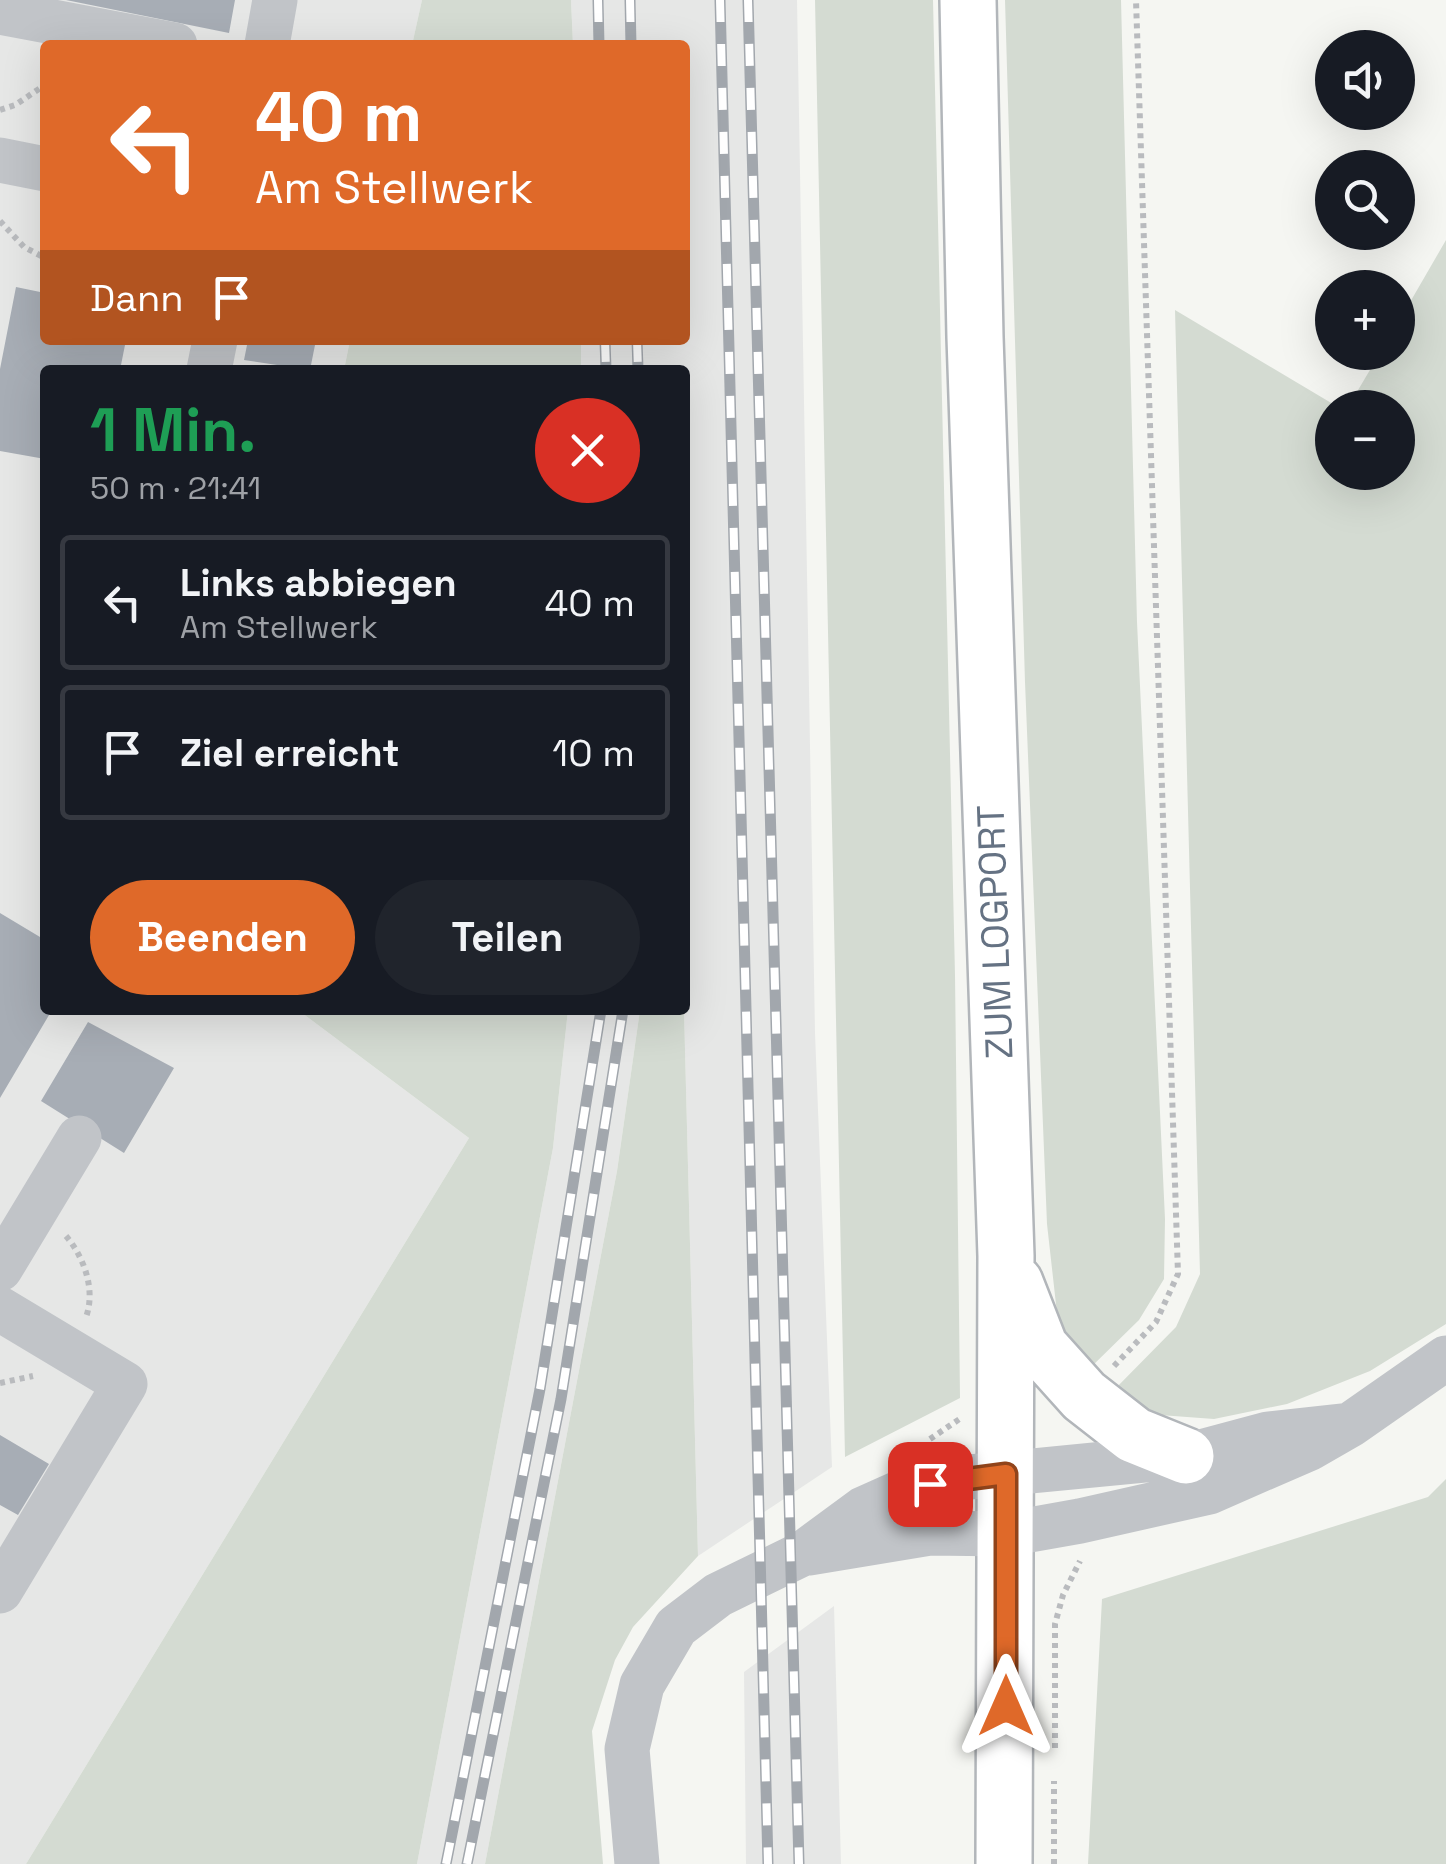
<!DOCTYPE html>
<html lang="de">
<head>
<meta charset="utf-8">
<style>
  :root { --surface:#171b24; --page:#20242c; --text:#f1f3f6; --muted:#9ea1a6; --line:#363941; --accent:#df6929 }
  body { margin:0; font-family:"Space Grotesk",sans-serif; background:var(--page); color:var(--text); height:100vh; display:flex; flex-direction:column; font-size:38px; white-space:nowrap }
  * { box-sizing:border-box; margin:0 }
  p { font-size:32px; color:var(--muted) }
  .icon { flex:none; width:55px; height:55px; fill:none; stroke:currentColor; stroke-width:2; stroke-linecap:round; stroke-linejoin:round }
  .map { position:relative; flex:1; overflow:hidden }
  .side { position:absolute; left:40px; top:365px; width:650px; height:650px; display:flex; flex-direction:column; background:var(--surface); border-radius:10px; box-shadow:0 10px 40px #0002 }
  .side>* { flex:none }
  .top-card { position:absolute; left:40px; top:40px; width:650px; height:305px; border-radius:10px; box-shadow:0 10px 40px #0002; background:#df6929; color:#fff; overflow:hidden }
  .tools { position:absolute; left:1315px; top:30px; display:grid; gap:20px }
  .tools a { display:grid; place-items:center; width:100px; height:100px; border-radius:50%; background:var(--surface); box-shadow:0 10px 40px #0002; font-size:50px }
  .pin { position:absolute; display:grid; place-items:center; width:85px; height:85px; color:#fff; margin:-42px; border-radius:20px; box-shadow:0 5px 15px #0006 }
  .me { position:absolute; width:110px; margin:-55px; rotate:0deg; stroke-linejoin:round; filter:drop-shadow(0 0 8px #0008) }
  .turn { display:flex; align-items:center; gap:35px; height:210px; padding:0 50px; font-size:45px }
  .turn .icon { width:130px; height:130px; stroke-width:2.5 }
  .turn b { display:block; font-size:70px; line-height:85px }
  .then { display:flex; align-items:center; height:95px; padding:0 50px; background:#0003; gap:20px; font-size:38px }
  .round { display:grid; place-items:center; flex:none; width:105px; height:105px; border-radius:52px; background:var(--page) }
  .headline { display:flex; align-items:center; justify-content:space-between; height:170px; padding:0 50px }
  h1 { font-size:60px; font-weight:600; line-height:75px; color:#1e9e55 }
  .action { display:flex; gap:20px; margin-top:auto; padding:20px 50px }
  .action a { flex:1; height:115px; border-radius:60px; background:var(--accent); color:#fff; font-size:40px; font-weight:600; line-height:115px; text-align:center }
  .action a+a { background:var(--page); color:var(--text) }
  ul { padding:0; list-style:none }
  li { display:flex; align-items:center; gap:30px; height:135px; margin:0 20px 15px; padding:0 30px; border:5px solid var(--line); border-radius:10px }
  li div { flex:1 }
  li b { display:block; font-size:38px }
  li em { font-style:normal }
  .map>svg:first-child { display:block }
</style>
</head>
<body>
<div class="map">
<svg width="1446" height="1864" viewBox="0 0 1446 1864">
  <rect width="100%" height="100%" fill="#f5f6f2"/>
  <path fill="#e6e7e6" d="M0,0h422l-10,45h-367v295h305l-6,30h-299v640h253l171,128 -443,726h-26z
    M571,0h226l18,1033 17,434 -134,89 -14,-546 1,-640h-104v-30h104v-295h-112z
    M568,1010h72l-23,161 -132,693h-68l136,-716z
    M834,1606l7,258h-95l-2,-192z"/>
  <path fill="#d4dbd2" d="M422,0h149l2,45h-161z
    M815,0h118l22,975 5,423 -115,59z
    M1005,0h116l16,622 28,597 -1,60 -25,41 -52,51 -28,-40 -12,-107 -22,-542z
    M1446,240v1084l-76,47 -83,33 -73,15 -54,-4 -48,-23 64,-65 24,-53 -25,-964 163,97 -6,1v64h66v-64l-50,-1 32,-54 18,-1v-29z
    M350,340h231v30h-237z
    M298,1010h270l-15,138 -136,716h-391l443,-726z
    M640,1010h44l14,546 -65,71 -18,33 -23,71 11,133h-118l132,-693z
    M1446,1479v385h-358l14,-265 326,-102z"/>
  <path fill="#a7adb5" d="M66,0h169l-6,33z
    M16,287l29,6v47h81l-6,30h-75v89l-45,-8v-82z
    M248,340h68l-6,30 -66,-10z
    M0,913l45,27v70h7l-52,88z
    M88,1022l86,46 -50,85 -83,-52z
    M0,1435l49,29 -31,51 -18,-10z"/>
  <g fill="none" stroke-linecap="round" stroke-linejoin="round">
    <g stroke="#b2b6ba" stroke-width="60">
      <path id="major" d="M968,0l7,337 31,919 -2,608
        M1015,1283l25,64 44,49 50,39 52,21"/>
    </g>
    <path stroke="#b9bbbe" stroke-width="6" stroke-dasharray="5 5" stroke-linecap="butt" d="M0,110l15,-5 30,-20
      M0,221l24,26 21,11
      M66,1236c18,21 30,54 20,81
      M1114,1366l42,-44 22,-48 -42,-1274
      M0,1383l33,-7
      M930,1439l31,-21
      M1055,1748v-124l8,-29 17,-34
      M1054,1864v-83"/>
    <path stroke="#c1c4c8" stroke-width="45" d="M0,12l175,33
      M267,45l8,-45
      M0,160l45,9
      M209,370l6,-30
      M0,1269l79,-131
      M0,1309l125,75 -125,207
      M809,1553l121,-20 77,1 73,-13 129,-29 101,-44 40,-23 96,-67
      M637,1864l-10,-115 15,-64 34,-58 42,-32 84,-41 61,-45 47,-21 39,-9 237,-23 82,-22 82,-9"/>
    <use href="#major" stroke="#fff" stroke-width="55"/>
    <g stroke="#a2a7ad" stroke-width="11">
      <path id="rail" d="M598,0l1,45
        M630,0l1,45
        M720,0l48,1864
        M748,0l51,1864
        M605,340l1,30
        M637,340l1,30
        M446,1864l94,-475 61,-379
        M467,1864l94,-465 62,-389"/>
    </g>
    <use href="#rail" stroke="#fff" stroke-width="8" stroke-dasharray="22" stroke-linecap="butt"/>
  </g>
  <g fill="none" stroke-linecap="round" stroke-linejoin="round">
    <g stroke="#91441b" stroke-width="25">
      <path id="route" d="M930,1484l76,-10v232"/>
    </g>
    <use href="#route" stroke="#df6929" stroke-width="18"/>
  </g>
  <g text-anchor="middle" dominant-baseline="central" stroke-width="10" stroke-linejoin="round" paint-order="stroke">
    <g font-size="38" fill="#657283" stroke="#fff">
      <text transform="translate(995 932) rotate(-92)">ZUM LOGPORT</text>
    </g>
  </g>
</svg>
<div class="tools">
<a><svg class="icon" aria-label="sound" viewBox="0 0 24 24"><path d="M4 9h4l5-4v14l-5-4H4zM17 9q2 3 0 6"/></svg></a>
<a><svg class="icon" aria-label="search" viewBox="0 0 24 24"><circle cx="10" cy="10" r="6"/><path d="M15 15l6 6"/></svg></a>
<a>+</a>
<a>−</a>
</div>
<div class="pin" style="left:930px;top:1484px;background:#d93025"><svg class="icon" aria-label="arrive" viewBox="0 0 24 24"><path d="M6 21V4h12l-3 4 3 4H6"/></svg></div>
<svg class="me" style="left:1006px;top:1706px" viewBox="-20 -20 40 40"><path d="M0-17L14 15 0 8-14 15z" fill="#df6929" stroke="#fff" stroke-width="4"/></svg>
<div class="top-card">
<div class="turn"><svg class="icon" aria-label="left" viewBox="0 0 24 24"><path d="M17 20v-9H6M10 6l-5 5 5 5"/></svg><div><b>40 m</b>Am Stellwerk</div></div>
<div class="then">Dann<svg class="icon" aria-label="arrive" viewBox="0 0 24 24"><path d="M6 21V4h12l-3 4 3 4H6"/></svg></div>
</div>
<section class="side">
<div class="headline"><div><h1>1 Min.</h1><p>50 m · 21:41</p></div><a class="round" style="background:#d93025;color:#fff"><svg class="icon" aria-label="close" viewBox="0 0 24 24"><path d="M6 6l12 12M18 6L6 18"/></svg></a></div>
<ul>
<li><svg class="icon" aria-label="left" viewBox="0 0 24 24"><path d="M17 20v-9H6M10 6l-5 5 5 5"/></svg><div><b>Links abbiegen</b><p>Am Stellwerk</p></div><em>40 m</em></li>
<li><svg class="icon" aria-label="arrive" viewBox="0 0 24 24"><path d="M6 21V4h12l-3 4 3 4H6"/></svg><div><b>Ziel erreicht</b></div><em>10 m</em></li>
</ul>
<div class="action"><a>Beenden</a><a>Teilen</a></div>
</section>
</div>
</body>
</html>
